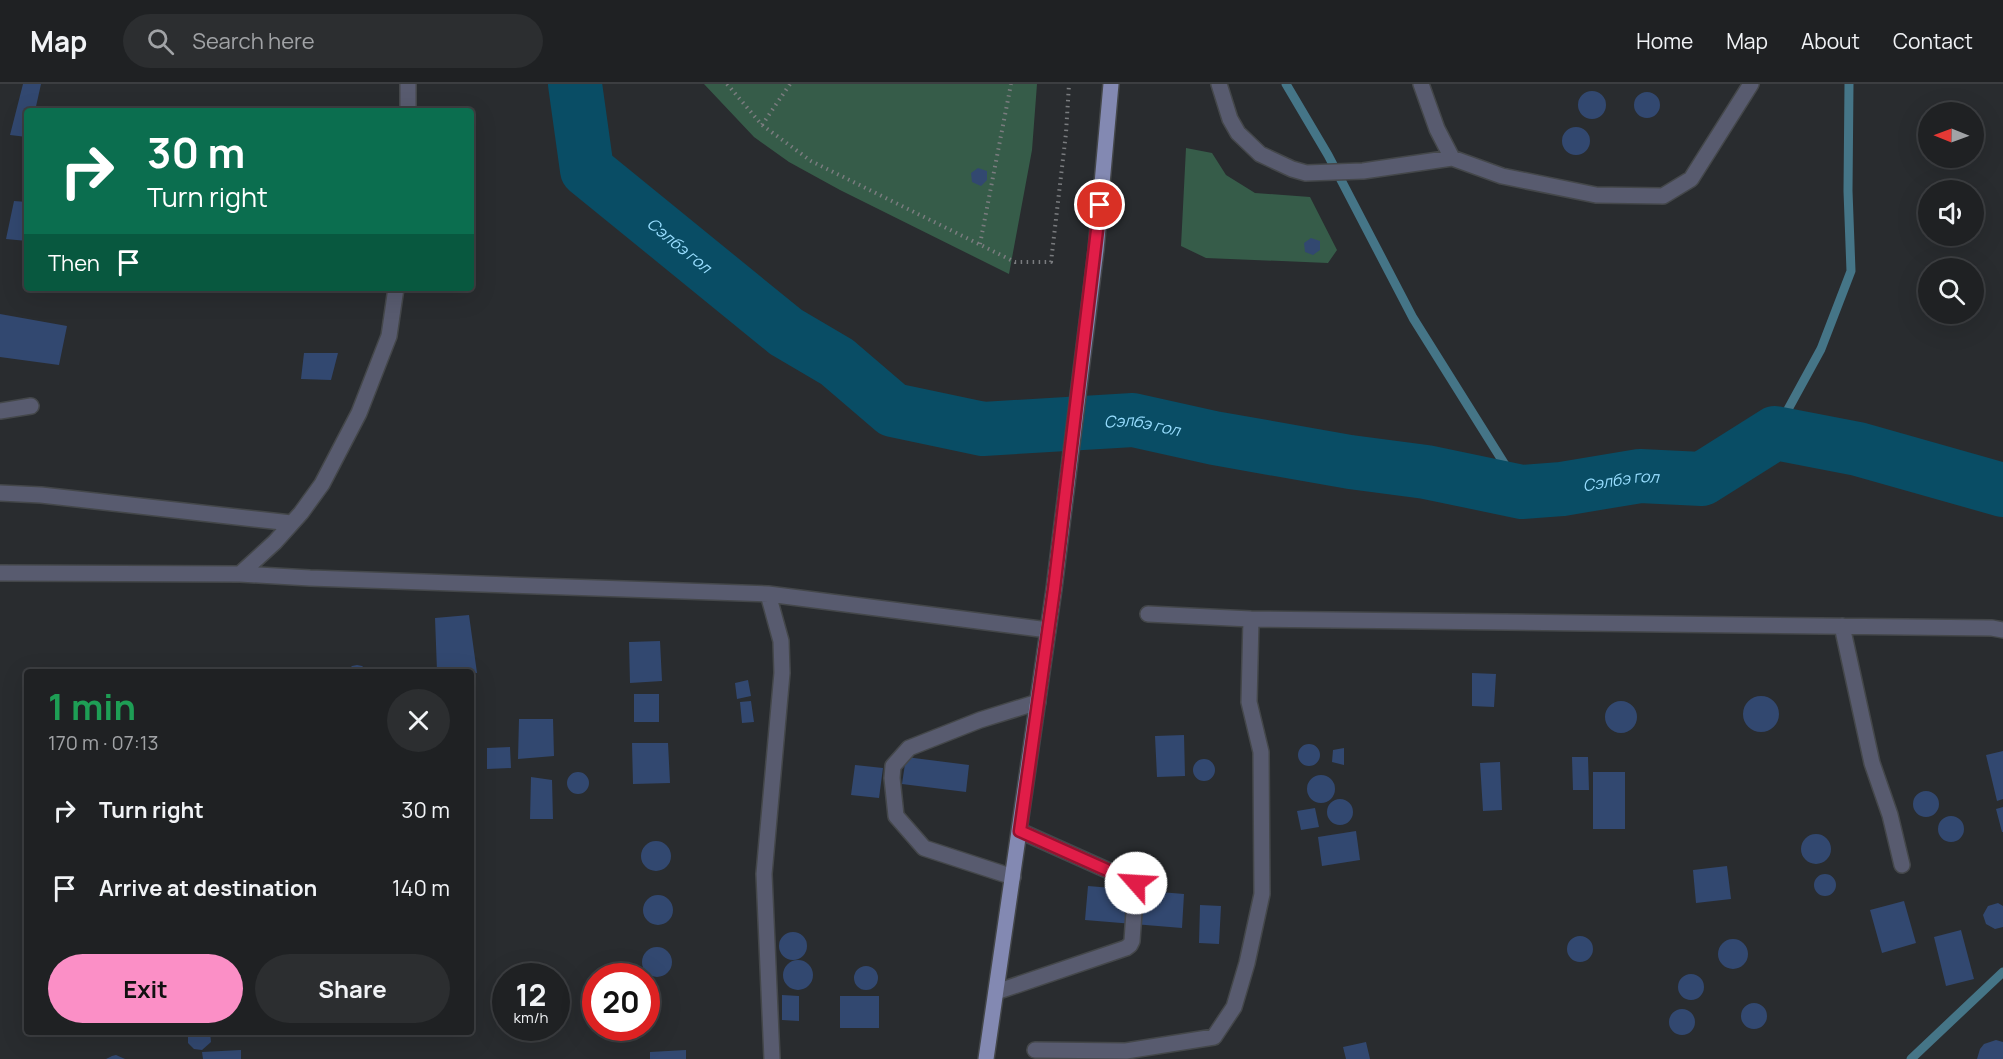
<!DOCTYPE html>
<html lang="en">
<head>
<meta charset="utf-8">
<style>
  :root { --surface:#1f2123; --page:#2c2e30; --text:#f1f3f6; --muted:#a1a3a6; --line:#3c3e41; --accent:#fb8fc6 }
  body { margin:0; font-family:Manrope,sans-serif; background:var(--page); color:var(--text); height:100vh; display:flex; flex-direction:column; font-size:22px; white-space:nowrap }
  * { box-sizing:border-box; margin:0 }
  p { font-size:20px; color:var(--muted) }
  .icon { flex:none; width:33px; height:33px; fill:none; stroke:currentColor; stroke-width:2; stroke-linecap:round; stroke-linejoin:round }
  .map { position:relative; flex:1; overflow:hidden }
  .side { position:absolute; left:24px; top:585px; width:450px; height:366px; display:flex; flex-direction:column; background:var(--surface); border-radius:6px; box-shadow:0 6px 24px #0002,0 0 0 2px var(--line) }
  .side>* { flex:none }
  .hud { position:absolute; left:24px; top:24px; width:450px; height:183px; border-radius:6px; box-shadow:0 6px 24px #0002,0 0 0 2px var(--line); background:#0b6e4f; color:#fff; overflow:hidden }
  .needle { width:39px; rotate:271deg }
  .tools { position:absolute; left:1918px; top:18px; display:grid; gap:12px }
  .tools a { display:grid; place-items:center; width:66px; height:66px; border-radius:50%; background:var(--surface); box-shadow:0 6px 24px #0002,0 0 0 2px var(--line); font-size:30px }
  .speed { position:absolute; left:492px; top:879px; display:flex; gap:12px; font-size:30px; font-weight:700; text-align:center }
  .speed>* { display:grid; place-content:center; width:78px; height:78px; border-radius:50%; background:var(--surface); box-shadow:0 6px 24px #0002,0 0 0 2px var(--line); line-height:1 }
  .speed small { font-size:15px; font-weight:400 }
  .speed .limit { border:9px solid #d22; background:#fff; color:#111 }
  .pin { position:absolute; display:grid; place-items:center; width:51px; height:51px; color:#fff; margin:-26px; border:3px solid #fff; border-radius:50%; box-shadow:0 2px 6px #0007 }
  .me { position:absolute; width:66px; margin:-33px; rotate:296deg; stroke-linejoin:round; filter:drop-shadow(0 0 4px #0008) }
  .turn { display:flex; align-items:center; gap:21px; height:126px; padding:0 24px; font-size:27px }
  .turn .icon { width:78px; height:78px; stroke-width:2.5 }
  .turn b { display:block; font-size:42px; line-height:51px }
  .then { display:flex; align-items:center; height:57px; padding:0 24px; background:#0003; gap:12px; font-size:22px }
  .round { display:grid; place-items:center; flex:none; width:63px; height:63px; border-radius:32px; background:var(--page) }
  .summary { display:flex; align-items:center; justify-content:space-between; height:102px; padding:0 24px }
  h1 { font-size:36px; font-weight:700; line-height:45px; color:#1e9e55 }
  .button { display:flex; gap:12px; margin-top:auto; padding:12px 24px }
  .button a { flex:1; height:69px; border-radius:36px; background:var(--accent); color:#111; font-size:24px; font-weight:700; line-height:69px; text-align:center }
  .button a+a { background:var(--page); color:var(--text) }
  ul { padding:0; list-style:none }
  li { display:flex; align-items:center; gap:18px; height:78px; padding:0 24px }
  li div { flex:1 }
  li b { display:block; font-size:22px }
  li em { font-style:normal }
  header { display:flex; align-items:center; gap:36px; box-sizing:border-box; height:84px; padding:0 30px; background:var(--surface); border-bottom:2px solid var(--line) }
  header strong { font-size:28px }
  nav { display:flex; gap:33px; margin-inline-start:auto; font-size:21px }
  .search { width:420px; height:54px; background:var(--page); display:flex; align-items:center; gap:15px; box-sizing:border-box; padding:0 21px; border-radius:33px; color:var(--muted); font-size:22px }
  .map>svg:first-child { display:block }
</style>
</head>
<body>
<header>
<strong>Map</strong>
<div class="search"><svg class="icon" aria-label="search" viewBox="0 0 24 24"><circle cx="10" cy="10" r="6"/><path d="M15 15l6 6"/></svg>Search here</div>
<nav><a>Home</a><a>Map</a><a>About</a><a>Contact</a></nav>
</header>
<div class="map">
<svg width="2003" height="975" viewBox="0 0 2003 975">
  <rect width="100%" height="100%" fill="#292c2f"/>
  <path fill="#365c49" d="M704,0h333l-5,66 -23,124 -169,-84 -51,-28 -35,-25z
    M1186,64l26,5 14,22 29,18 55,4 27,53 -9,13 -122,-5 -25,-12z"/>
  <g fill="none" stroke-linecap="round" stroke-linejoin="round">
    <path stroke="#457587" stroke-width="9" d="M1286,0l42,71 85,163 109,174
      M1775,349l46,-84 30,-78 -3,-80 1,-107
      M1911,975l92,-87"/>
    <path stroke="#094d65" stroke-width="54" id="s1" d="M575,0l12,86 199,162 51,30 56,48 90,19 150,-9 81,18 136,24 76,10 96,20 40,-3 78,-13 62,3 73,-46 83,16 145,41"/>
  </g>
  <path fill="#324870" d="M23,0h18l-6,27h-8v26l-17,-2z
    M1578 21a14 14 0 1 1 28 0a14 14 0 1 1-28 0Z
    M1634 21a13 13 0 1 1 26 0a13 13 0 1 1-26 0Z
    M1562 57a14 14 0 1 1 28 0a14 14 0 1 1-28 0Z
    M978,84l9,3v9l-6,6 -9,-4 -1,-9z
    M14,117l13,1v39l-21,-2z
    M1311,154l9,3v9l-7,5 -8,-3 -1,-9z
    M0,230l67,12 -8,39 -59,-8z
    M304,269h34l-7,27 -30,-1z
    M469,531l8,58 -40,-2 -2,-53z
    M660,557l2,40 -32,2 -1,-41z
    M357,581l5,1 7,6h-23l6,-6z
    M220,583l9,2 4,3h-23z
    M1472,589l24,1 -2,33 -22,-1z
    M748,596l3,16 -14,3 -2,-16z
    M634,610h25v28h-25z
    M1743 630a18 18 0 1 1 36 0a18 18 0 1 1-36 0Z
    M751,617l3,21 -12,1 -2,-21z
    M1605 633a16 16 0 1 1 32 0a16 16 0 1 1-32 0Z
    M519,635h34l1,37 -36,3z
    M1184,651l1,41 -28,1 -2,-41z
    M632,659h36l2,40 -37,1z
    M1298 671a11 11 0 1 1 22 0a11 11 0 1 1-22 0Z
    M510,663l1,21 -24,1v-21z
    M1344,664v17l-12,-3 1,-12z
    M2003,667v48l-6,2 -11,-46z
    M906,673l63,8 -3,27 -64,-8z
    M1572,673h16l1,33h-16z
    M1193 686a11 11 0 1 1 22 0a11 11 0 1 1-22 0Z
    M1500,678l2,48 -19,1 -3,-48z
    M855,681l28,3 -4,30 -28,-3z
    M567 699a11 11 0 1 1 22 0a11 11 0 1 1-22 0Z
    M1593,688h32v57h-32z
    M1307 705a14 14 0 1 1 28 0a14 14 0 1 1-28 0Z
    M531,693l21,3 1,39h-23z
    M1913 720a13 13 0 1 1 26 0a13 13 0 1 1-26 0Z
    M1327 728a13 13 0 1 1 26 0a13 13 0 1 1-26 0Z
    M2003,723v25h-1l-6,-23z
    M1315,724l4,19 -18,3 -4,-19z
    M1938 745a13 13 0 1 1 26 0a13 13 0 1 1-26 0Z
    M1356,747l4,29 -38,6 -4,-29z
    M1801 765a15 15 0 1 1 30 0a15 15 0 1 1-30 0Z
    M641 772a15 15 0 1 1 30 0a15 15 0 1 1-30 0Z
    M1727,782l4,33 -35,4 -3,-33z
    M1814 801a11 11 0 1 1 22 0a11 11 0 1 1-22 0Z
    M1088,802l96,8 -2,34 -97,-8z
    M643 826a15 15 0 1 1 30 0a15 15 0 1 1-30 0Z
    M1904,817l12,42 -34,10 -12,-43z
    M1998,819l5,3v21l-8,2 -9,-5 -3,-9 5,-9z
    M1200,821l21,1 -2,38 -20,-1z
    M1961,846l13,49 -28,7 -12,-49z
    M779 862a14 14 0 1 1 28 0a14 14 0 1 1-28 0Z
    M1567 865a13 13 0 1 1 26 0a13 13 0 1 1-26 0Z
    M1718 870a15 15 0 1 1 30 0a15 15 0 1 1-30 0Z
    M642 878a15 15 0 1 1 30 0a15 15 0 1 1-30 0Z
    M783 891a15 15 0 1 1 30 0a15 15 0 1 1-30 0Z
    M854 894a12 12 0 1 1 24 0a12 12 0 1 1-24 0Z
    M1678 903a13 13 0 1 1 26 0a13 13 0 1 1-26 0Z
    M782,911l17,1v25l-17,-1z
    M840,912h39v32h-39z
    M1741 932a13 13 0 1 1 26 0a13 13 0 1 1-26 0Z
    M1669 938a13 13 0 1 1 26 0a13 13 0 1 1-26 0Z
    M188,948h22l1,10 -9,8 -8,-1 -6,-6z
    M1996,956l7,2v17h-26l3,-10 4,-5z
    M1366,958l4,17h-24l-3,-12z
    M241,966v9h-38l-1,-7z
    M686,966v9h-36v-7z
    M116,971l9,4h-19l6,-3z"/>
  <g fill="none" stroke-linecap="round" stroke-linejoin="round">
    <g stroke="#44474a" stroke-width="18">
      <path id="minor" d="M1219,0l11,35 8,14 22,21 32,15 14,4 57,-2 89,-13
        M1421,0l16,45 15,29 50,18 94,19 67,1 28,-17 60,-95
        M408,27v-27
        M0,327l31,-5
        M0,409l41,2 250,28
        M0,489l240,1 70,4 458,16 280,36
        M240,490l35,-32 26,-29 21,-29 37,-71 30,-77 7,-48
        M768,510l13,47 1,32 -18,201 8,185
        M1148,530l103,5 741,9 11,2
        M1842,542l30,137 18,52 12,50
        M1013,793l-89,-29 -28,-32 -4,-38 1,-12 16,-18 71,-28 58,-18
        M996,908l130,-44 4,-3 2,-4 4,-58 -116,-52
        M1035,966l91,1 88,-14 20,-30 13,-44 15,-69 -1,-142 -12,-50 2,-83"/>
    </g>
    <g stroke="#44474a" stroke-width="18">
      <path id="major" d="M986,975l68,-470 42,-339 15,-166"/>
    </g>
    <path stroke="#7a7c7f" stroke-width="4" stroke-dasharray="1.5 4.5" stroke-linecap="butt" d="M727,0l35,41 49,36 204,101h36l15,-129 3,-49
      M762,41l28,-41
      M980,160l31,-160"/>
    <use href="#minor" stroke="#585b6f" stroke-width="15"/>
    <use href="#major" stroke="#8389b2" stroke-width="15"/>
  </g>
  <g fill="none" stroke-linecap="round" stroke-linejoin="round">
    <g stroke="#92132f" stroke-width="15">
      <path id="route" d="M1100,121l-46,384 -34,242 116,52"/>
    </g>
    <use href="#route" stroke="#e11d48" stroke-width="10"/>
  </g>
  <g text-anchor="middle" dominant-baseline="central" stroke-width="6" stroke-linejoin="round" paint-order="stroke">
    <g font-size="16" font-style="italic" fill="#98ddfe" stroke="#131416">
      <text stroke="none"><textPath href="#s1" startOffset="206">Сэлбэ гол</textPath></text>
      <text stroke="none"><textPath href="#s1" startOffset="728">Сэлбэ гол</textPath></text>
      <text stroke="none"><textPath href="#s1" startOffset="1214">Сэлбэ гол</textPath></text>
    </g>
  </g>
</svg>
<div class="tools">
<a><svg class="needle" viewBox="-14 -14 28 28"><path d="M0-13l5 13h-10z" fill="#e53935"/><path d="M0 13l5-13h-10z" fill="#a1a3a6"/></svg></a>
<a><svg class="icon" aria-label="sound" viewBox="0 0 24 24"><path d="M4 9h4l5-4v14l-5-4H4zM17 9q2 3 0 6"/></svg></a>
<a><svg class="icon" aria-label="search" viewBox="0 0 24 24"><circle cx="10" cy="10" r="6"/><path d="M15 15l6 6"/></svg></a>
</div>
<div class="speed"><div>12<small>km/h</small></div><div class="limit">20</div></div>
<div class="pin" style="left:1100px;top:121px;background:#d93025"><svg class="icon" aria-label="arrive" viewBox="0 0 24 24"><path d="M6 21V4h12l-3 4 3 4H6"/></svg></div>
<svg class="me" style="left:1136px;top:799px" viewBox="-20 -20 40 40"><circle r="19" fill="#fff"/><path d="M0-13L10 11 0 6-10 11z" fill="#e11d48"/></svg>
<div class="hud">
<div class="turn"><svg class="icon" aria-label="right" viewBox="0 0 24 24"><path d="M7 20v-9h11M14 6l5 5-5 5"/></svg><div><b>30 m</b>Turn right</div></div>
<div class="then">Then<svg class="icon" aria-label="arrive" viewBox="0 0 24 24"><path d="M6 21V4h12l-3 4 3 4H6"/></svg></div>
</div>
<section class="side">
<div class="summary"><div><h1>1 min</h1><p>170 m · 07:13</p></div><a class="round"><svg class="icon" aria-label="close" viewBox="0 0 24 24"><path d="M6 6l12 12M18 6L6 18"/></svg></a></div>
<ul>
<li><svg class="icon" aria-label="right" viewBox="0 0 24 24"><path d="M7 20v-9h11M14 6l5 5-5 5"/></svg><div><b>Turn right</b></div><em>30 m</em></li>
<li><svg class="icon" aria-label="arrive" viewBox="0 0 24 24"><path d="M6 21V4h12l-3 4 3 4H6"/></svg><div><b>Arrive at destination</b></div><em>140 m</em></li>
</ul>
<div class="button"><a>Exit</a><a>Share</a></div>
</section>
</div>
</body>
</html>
